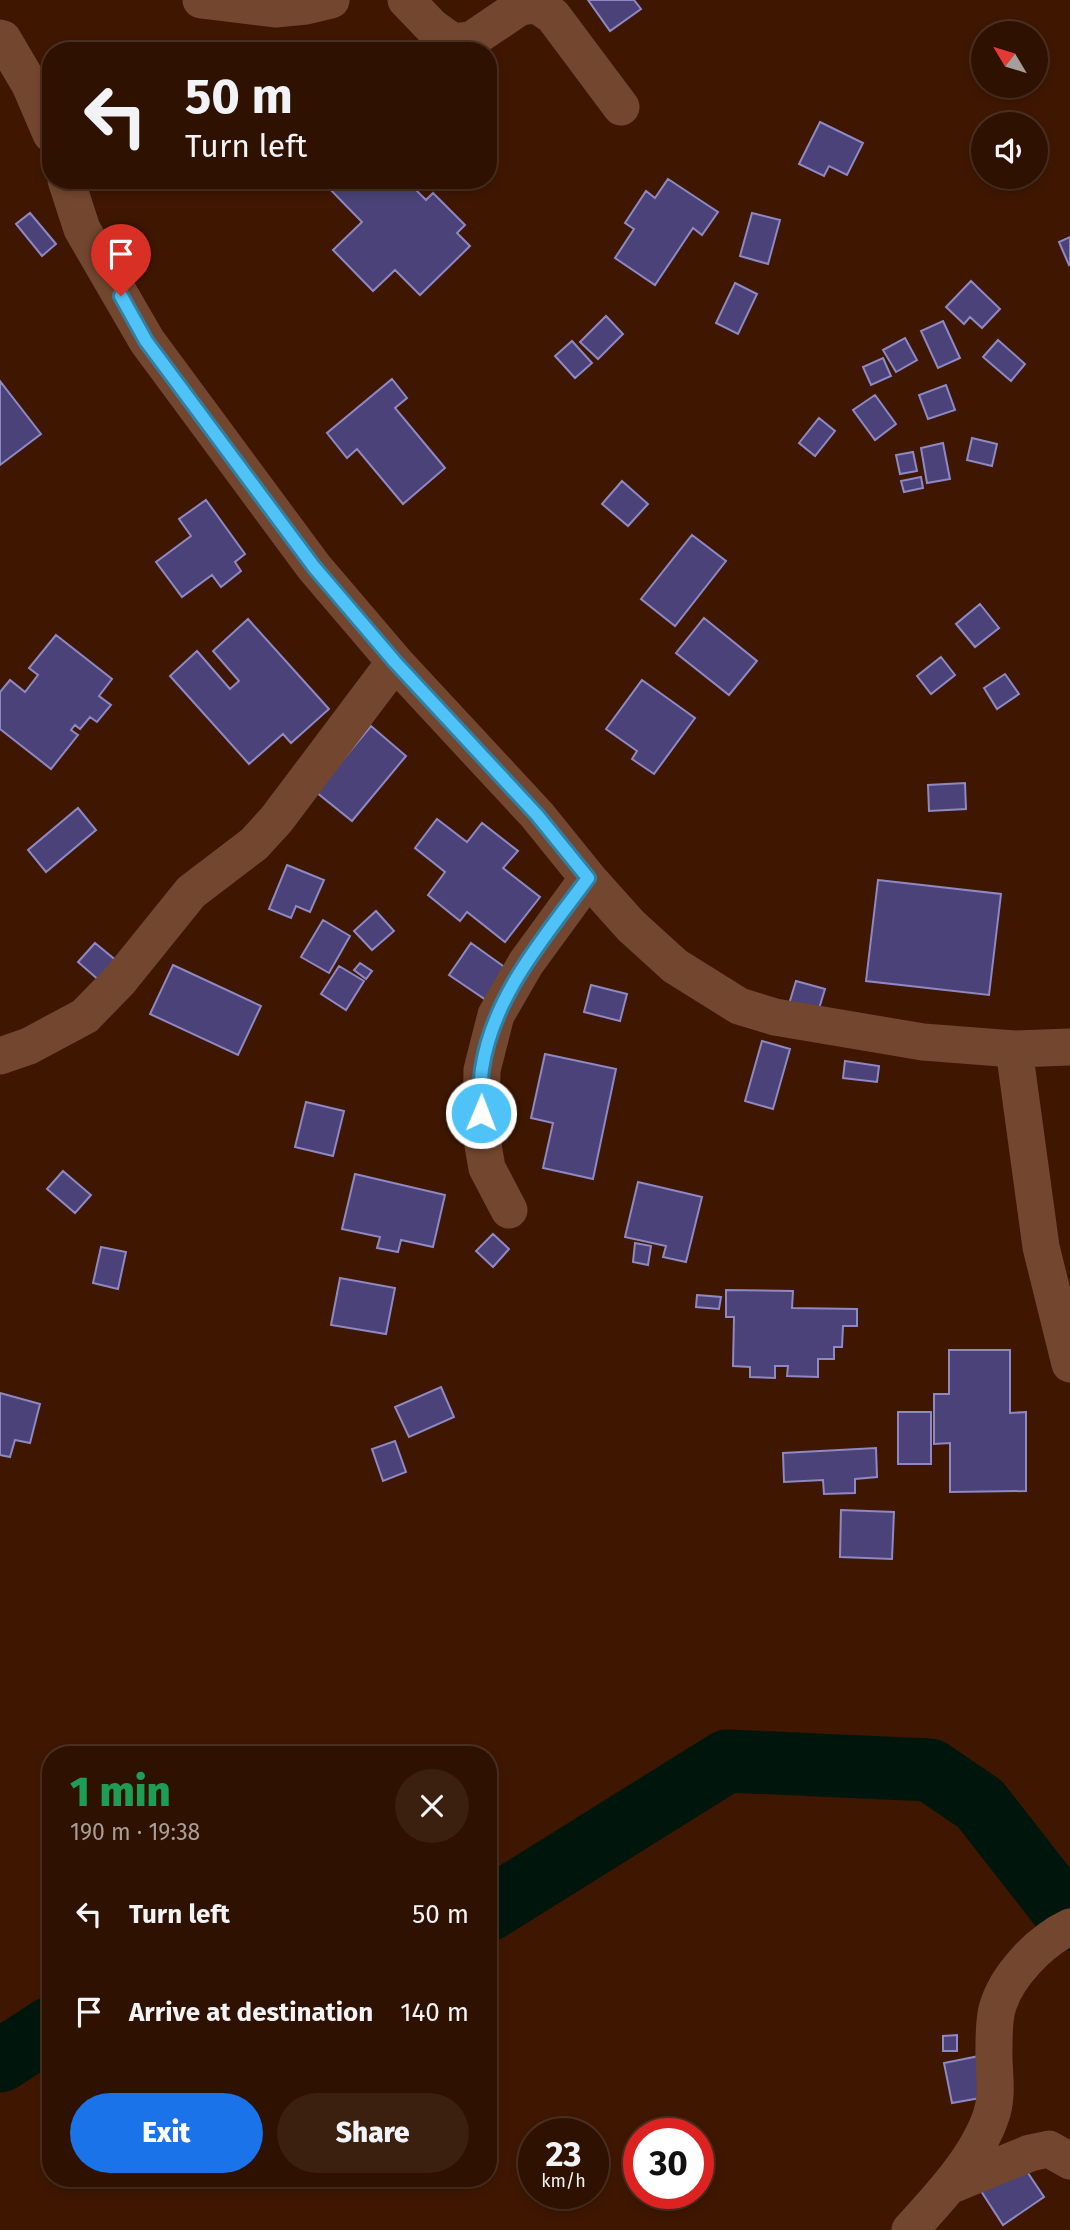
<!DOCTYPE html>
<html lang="en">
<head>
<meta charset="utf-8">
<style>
  :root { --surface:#2f1100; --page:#3b1f0f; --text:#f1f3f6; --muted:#a79d99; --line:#4a3122; --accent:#1a73e8 }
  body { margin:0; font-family:"Fira Sans",sans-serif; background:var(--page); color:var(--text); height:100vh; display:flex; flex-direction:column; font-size:26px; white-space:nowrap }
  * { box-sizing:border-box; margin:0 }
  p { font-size:23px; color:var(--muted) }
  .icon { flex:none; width:38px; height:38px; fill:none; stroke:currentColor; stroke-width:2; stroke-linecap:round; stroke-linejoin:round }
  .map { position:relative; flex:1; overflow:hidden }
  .side { position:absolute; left:42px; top:1746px; width:455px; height:441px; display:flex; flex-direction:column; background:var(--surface); border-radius:28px; box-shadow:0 4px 10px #0003,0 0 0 2px var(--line) }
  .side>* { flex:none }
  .guide { position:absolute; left:42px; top:42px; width:455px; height:147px; border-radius:28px; box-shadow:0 4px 10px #0003,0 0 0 2px var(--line); background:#2f1100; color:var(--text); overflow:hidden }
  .needle { width:46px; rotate:308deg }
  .fabs { position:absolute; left:971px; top:21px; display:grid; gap:14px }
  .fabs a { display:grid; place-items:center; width:77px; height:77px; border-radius:50%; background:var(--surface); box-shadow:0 4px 10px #0003,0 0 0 2px var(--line); font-size:35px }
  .speed { position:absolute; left:518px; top:2118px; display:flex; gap:14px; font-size:35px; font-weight:700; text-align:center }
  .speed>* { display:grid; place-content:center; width:91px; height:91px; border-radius:50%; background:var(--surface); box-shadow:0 4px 10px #0003,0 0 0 2px var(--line); line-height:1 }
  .speed small { font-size:18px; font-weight:400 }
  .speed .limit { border:10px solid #d22; background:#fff; color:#111 }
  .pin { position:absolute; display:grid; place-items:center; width:60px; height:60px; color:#fff; margin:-72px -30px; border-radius:50% 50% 50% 0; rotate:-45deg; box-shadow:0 0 7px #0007 }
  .pin .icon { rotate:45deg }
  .me { position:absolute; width:77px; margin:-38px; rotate:1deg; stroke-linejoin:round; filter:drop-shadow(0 0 5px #0008) }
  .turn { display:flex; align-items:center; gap:24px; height:147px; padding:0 28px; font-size:32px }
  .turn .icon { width:91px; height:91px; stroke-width:2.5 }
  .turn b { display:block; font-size:49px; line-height:60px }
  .round { display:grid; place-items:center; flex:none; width:74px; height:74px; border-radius:37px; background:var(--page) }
  .summary { display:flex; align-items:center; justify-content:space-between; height:119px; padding:0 28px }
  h1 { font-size:42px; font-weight:800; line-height:52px; color:#1e9e55 }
  .action { display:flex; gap:14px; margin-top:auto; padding:14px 28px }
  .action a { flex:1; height:80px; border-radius:42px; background:var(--accent); color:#fff; font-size:28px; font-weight:800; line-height:80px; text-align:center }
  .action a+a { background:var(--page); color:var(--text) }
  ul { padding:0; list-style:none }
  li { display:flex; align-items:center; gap:21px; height:98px; padding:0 28px }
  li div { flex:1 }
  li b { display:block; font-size:26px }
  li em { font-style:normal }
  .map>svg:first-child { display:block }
</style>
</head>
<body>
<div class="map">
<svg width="1070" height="2230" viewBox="0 0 1070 2230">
  <rect width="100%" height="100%" fill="#3f1700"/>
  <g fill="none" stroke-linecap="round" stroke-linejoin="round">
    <path stroke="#00160d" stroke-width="63" d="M488,1910l239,-149 203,9 50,34 90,115
      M0,2061l51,-33"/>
  </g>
  <path fill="#4a4278" stroke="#8e88c4" stroke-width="2" d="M588,0h46l7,9 -31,22z
    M820,122l43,21 -16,32 -18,-9 -5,10 -25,-12z
    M668,179l50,33 -16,23 -9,-7 -38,57 -40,-27 19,-29 -9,-6 21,-32 9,7z
    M321,180h85l20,20 7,-7 32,32 -8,8 13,13 -50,49 -25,-25 -22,21 -40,-41 29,-28z
    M30,213l26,31 -14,12 -26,-32z
    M752,213l28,7 -12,44 -28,-8z
    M1070,237v27l-1,1 -10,-23z
    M971,281l29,28 -18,19 -12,-11 -6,7 -18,-17z
    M735,283l22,11 -19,40 -22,-11z
    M606,316l17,18 -25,25 -18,-17z
    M943,321l17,37 -22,10 -17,-37z
    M905,338l12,22 -21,12 -13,-22z
    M998,340l27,24 -14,17 -28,-24z
    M572,341l20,22 -17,15 -20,-22z
    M883,358l8,18 -20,9 -8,-18z
    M392,379l15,19 -12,10 50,60 -42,36 -46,-55 -10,9 -20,-25z
    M0,381l41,53 -41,31z
    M946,385l9,25 -27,9 -9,-24z
    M875,395l21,29 -21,16 -22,-30z
    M819,418l16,13 -20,25 -16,-13z
    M972,438l25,6 -5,22 -25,-6z
    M943,443l7,36 -23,4 -6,-35z
    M913,452l4,19 -17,3 -4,-19z
    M921,477l2,11 -19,4 -3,-11z
    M622,481l26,23 -20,22 -26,-22z
    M206,500l39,54 -10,8 6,9 -20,16 -9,-12 -30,22 -26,-35 35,-26 -12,-17z
    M692,535l34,26 -51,65 -34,-27z
    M980,604l19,24 -24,19 -19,-23z
    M704,618l53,43 -28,34 -53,-42z
    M248,619l81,90 -38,34 -8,-9 -34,30 -79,-88 27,-25 33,38 9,-8 -26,-30z
    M56,635l56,44 -13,17 12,9 -14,17 -7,-5 -10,12 -5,-4 -4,5 7,5 -27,34 -51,-40v-37l10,-12 15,12 13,-17 -9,-7z
    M941,657l14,18 -24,19 -14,-18z
    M1005,674l14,20 -22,15 -13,-21z
    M642,680l53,38 -41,56 -22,-15 5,-8 -31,-22z
    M371,726l35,30 -54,65 -36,-29z
    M965,783l1,26 -37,2 -1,-26z
    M78,808l18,22 -50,42 -18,-22z
    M437,819l30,23 15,-19 36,28 -15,17 37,29 -35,45 -38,-30 -7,9 -32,-26 17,-23 -30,-24z
    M287,865l37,15 -14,32 -14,-6 -5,12 -22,-9z
    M878,880l123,14 -12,101 -123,-14z
    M376,911l18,20 -22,19 -18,-19z
    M323,920l27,16 -21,37 -28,-16z
    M95,943l23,19 -17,20 -23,-20z
    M471,943l39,28 -21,31 -40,-27z
    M360,963l12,8 -6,8 -12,-9z
    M173,965l88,41 -23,49 -88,-41z
    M339,966l25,15 -18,29 -25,-16z
    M796,981l29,8 -7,23 -29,-8z
    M591,985l36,9 -7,27 -36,-9z
    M762,1041l28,8 -17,60 -28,-8z
    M545,1054l71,15 -23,110 -50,-11 10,-45 -22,-5z
    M845,1061l34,5 -2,16 -34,-4z
    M306,1102l38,9 -11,45 -38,-9z
    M63,1171l28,24 -16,18 -28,-24z
    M355,1174l90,21 -12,52 -32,-7 -3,12 -21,-4 3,-11 -38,-8z
    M638,1182l64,15 -16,65 -23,-5 3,-11 -41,-9z
    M493,1234l16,15 -16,18 -17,-16z
    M635,1243l16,3 -3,19 -15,-3z
    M101,1247l25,5 -8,37 -25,-6z
    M340,1278l55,10 -9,46 -55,-9z
    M726,1290l67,1 -1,17 65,1v17h-14l-1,21h-8v12h-16v18l-31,-1 1,-10h-13v12l-25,-1v-10l-17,-1 1,-49h-8z
    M697,1295l24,2 -2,12 -23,-2z
    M949,1350h61v63l16,-1v79l-76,1v-49l-16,1v-50h15z
    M441,1387l13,30 -45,20 -14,-30z
    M0,1393l40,11 -10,39 -15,-3 -5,17 -10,-2z
    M898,1412h33v52h-33z
    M395,1441l11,31 -23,9 -11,-32z
    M876,1448l1,29 -22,2v14l-31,1 -1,-14 -39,2 -1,-29z
    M841,1510l53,2 -2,47 -52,-2z
    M957,2035v16h-14v-15z
    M979,2056l7,41 -34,6 -8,-40z
    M1022,2164l22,33 -41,28 -22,-34z"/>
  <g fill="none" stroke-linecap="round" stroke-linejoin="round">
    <path stroke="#73472f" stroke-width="37" d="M201,0l74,9 31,-3 25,-6
      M406,0l26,27 21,15 18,-2 49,-33 17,-2 16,11 68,91
      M0,38l3,1 27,46 21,49
      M66,180l16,49 65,112 167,226 81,95 142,153 51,63 43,48 44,40 64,40 36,11 148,25 91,7 56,-2
      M1014,1049l27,198 29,117
      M0,1056l29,-10 56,-30 35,-36 71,-88 63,-48 22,-24 119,-158
      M509,1210l-22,-42 -6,-34 1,-64 14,-55 30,-52 62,-85
      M949,2186l81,-33 19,-4 21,12
      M910,2230c29,-32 67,-72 81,-114 8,-23 2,-45 3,-69 0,-12 0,-26 3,-38 9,-33 43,-68 73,-82"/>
  </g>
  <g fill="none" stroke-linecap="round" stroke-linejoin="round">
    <g stroke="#337fa1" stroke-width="18">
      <path id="route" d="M121,296l25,45 168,226 81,95 142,153 51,63c-43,59 -95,117 -106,191 -2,14 -1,30 -1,44"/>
    </g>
    <use href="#route" stroke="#4fc3f7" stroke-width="12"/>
  </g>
</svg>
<div class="fabs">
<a><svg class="needle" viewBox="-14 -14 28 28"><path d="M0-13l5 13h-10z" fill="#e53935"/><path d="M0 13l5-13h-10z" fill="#a79d99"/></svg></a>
<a><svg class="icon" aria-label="sound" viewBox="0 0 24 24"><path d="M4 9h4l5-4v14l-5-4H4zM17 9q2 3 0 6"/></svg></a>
</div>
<div class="speed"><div>23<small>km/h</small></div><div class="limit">30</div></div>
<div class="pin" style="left:121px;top:296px;background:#d93025"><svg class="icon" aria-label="arrive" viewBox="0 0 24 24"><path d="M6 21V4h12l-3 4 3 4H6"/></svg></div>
<svg class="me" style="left:481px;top:1113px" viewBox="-20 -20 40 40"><circle r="17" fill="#4fc3f7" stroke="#fff" stroke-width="3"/><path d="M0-11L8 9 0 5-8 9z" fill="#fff"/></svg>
<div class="guide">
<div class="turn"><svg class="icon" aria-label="left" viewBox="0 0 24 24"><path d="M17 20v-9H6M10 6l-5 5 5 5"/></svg><div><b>50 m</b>Turn left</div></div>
</div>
<section class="side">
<div class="summary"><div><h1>1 min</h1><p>190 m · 19:38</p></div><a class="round"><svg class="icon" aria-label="close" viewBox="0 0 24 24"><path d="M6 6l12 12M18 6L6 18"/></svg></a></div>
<ul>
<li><svg class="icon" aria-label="left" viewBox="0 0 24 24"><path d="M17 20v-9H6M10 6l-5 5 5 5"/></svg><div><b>Turn left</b></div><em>50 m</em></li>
<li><svg class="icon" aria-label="arrive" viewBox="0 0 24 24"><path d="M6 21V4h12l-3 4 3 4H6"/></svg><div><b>Arrive at destination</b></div><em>140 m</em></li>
</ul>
<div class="action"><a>Exit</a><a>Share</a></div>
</section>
</div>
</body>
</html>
